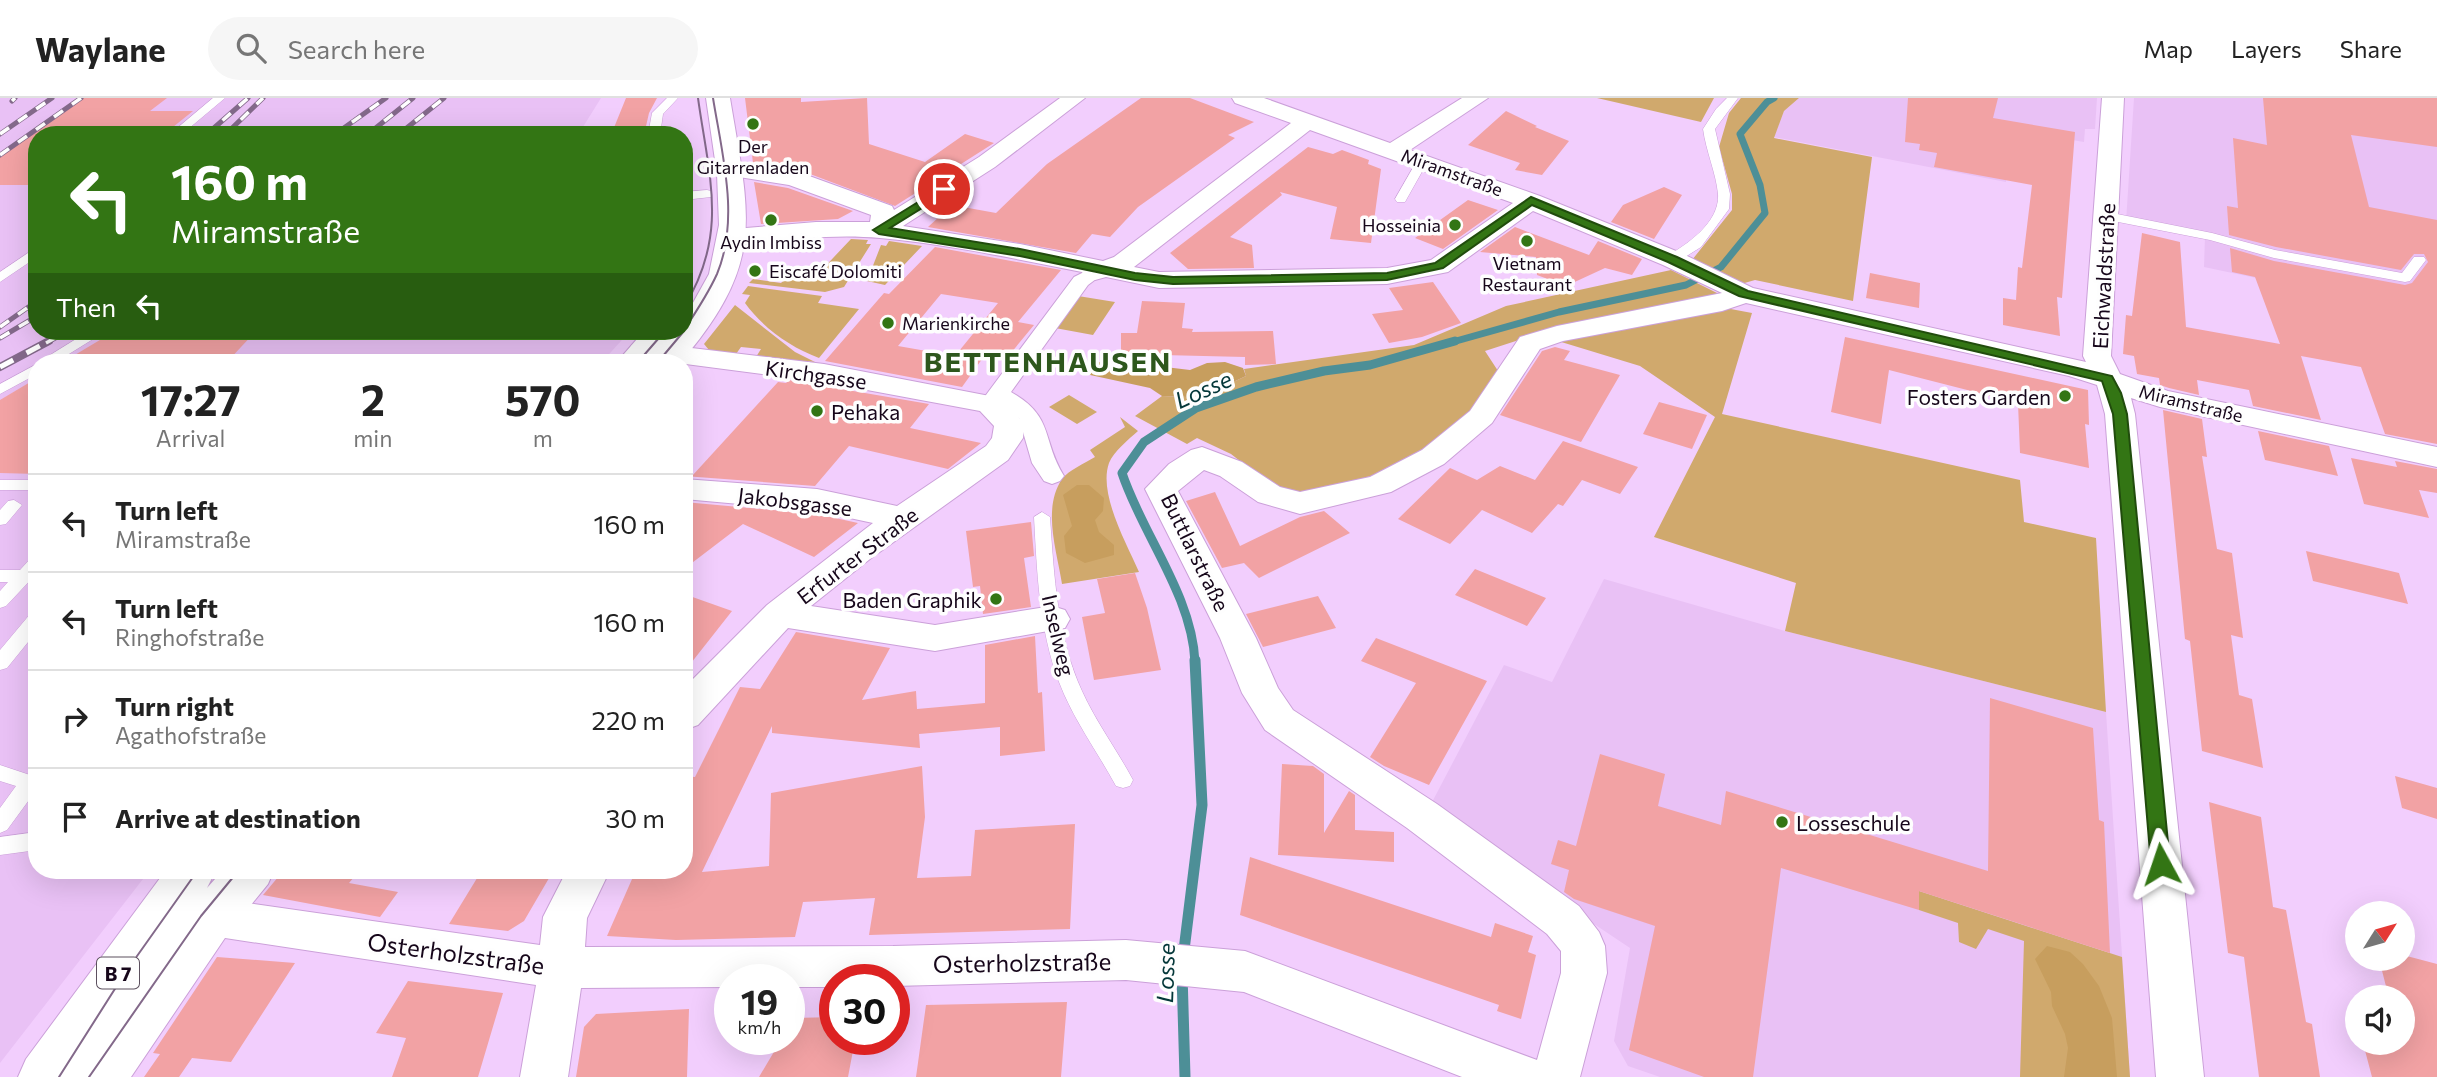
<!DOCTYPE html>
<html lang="en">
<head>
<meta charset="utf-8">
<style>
  :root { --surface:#fff; --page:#f6f6f6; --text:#222; --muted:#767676; --line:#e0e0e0 }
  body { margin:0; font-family:Commissioner,sans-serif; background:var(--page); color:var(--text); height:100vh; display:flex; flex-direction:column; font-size:26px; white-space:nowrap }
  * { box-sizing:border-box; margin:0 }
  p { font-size:23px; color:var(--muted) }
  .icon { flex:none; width:38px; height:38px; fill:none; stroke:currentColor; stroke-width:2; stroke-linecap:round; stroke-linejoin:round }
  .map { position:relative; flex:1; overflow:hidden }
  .sheet { position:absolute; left:28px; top:256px; width:665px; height:525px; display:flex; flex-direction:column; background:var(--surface); border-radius:28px; box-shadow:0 7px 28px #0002 }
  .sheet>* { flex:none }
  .banner { position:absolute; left:28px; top:28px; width:665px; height:214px; border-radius:28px; box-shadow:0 7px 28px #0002; background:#337514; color:#fff; overflow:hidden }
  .needle { width:46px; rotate:53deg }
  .fabs { position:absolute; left:2345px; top:803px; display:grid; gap:14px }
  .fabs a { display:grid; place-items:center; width:70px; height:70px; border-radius:50%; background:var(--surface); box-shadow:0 7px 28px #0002; font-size:35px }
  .speed { position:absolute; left:714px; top:866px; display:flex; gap:14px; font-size:35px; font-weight:700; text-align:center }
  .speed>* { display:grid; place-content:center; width:91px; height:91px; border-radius:50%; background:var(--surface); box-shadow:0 7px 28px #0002; line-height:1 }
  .speed small { font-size:18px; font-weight:400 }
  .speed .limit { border:10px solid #d22; background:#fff; color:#111 }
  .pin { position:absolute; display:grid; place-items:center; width:60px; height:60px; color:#fff; margin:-30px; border:4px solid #fff; border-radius:50%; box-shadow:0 2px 7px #0007 }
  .me { position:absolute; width:77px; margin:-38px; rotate:355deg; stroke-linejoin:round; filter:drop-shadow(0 0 5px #0008) }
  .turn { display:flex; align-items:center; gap:24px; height:147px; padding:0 28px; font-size:32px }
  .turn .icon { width:91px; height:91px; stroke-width:2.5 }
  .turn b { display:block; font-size:49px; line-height:60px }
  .then { display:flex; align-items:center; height:66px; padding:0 28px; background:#0003; gap:14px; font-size:26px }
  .eta { display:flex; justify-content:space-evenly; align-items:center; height:119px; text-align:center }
  .eta b { font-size:42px; font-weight:700; line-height:49px }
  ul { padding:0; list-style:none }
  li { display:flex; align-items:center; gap:21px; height:98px; padding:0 28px; border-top:2px solid var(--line) }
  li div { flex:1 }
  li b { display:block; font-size:26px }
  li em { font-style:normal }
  header { display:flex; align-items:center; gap:42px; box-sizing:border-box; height:98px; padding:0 35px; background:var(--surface); border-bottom:2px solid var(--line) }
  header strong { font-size:33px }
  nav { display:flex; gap:38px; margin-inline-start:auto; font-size:24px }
  .search { width:490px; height:63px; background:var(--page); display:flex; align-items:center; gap:18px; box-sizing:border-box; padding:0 24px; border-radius:38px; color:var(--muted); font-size:26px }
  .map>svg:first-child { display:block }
</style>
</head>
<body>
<header>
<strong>Waylane</strong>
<div class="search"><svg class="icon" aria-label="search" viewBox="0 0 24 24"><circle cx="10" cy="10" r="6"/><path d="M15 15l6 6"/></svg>Search here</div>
<nav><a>Map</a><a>Layers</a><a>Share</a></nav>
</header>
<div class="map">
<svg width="2437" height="979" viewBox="0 0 2437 979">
  <rect width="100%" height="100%" fill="#f2cefd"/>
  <path fill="#e9c1f5" d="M0,0h601l-23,37h-541v196h593l-28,31h-565v508h113l-150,193z
    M1799,0h298l-2,31h-10l-1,13 -75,-13 -3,53 -232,-45 10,-26z
    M2134,0h303v218l-233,-49 1,-30 -79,-15z
    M1604,481l181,52 321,81 24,365h-470l-32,-11 -14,-25 16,-93 -66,-44 -134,-98 74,-141 48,17z"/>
  <path fill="#d0a96d" d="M1597,0h117l-13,24z
    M1741,0h58l-15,13 -10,27 98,19 -19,144 -98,-21 -14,4 -49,-24 40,-50v-16l-13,-47 10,-34z
    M851,141l17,1 -2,4h5l-27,43 -19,5 -76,-9 4,-4 28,4 11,-11 24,4z
    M889,143l33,5 -37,39 -18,-4 14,-36 5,1z
    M1671,172l50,25 -199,44 -37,12 15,23 -22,32 -80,62 -89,26 -33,-5 -45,-35 -34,-16 -10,6 -52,-28 27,-20 25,1 27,-6 32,-15 -2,-7 170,-24 92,-39z
    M748,188l74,10 -4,7 41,6 -40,49c-29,-11 -56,-30 -74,-55l5,-8 -8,-1z
    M1078,198l37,6 -22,33 -38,-7z
    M735,207l60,47 20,10 -59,-5 5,-8 -20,-2 -5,7 -27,-4 -5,-6z
    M1720,209l32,6 -30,101 298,66 4,42 72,16 10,174 -321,-81 11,-48 -142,-46 61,-120 -75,-51 -82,-25z
    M1069,297l28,17 -20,12 -28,-17z
    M1120,319l18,14c-10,9 -24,20 -29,32 -11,31 18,81 30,109l-77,12c-5,-33 -20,-75 0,-105 7,-9 23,-16 33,-22l-5,-7 35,-23z
    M1919,793l203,66 8,120h-110l4,-136 -36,-12 -12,20 -17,-7 -1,-19 -39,-13z"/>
  <path fill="#c79e5e" d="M1107,262l83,10 17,-7 18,-1 18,6 3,8 -32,15 -27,6 -25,-1 -12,-8 -69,-15 15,-10z
    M1077,387h12l15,13 -1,13 -8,9 4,12 15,13v10l-29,8 -19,-10 -2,-17 8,-10 -9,-31z
    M2047,848l23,6 13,12 16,22 13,32 5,59h-53l4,-29 -3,-14 -13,-28 -1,-14 -16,-33z"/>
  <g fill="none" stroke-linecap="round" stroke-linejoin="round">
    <path stroke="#4d8f97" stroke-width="7" d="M1449,245l110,-31 127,-27 35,-18 44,-54 -5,-28 -20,-51 27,-32 7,-4"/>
    <path stroke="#4d8f97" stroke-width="9" d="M1195,564c-3,-67 -53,-128 -73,-189l22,-31 52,-34 60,-21 68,-16 46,-6 85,-24"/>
    <path stroke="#4d8f97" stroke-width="11" d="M1183,860l19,-153 -7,-145
      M1182,875l3,104"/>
  </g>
  <path fill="#f2a2a4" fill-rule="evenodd" d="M82,0h85l-17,13h43l-30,24h-126v50h-37v-29z
    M626,0h31l-8,15 -5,22h-33z
    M745,0h56v4l66,-4 2,46 56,18 40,-28 29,9 -99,63 -93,-35 -49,-8z
    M1141,0h49l64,24 -26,13 7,3 -97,69 -28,30 -18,-3 -16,19 -148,-26 24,-22 44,8 51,-49z
    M1908,0h90l-5,20 82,14 -13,166 -5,-1 3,39 -57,-11v-27l13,2 2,-33 4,1 10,-83 -98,-18 3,-14 -18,-3 1,-6 -15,-2z
    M2263,0h174v49l-86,-12 18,72 68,13v224l-52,-10 -24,-67 -60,-11 20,64 -68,-14 -4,-16 -52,-10 2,15 -30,-7 -9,-3 -1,-7 -22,-4 -3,-18 -11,-2 3,-39 6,1 10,-83 38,9 6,85 94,17 -25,-67 -23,-5 -2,-24 44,13 131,24 7,-2 16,-21 -4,-8h-10l-13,16 -125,-23 -47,-12 -2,-29 11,2 -5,-70 34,7z
    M1506,13l31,15 -2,1 34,14 -27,34 -27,-5 5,-7 -52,-18z
    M1308,49l25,7 9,-4 27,10 -1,4 13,5 -10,74 -41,-4 7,-32 -57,-15 2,3 -52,42 22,8 2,23 -66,1 -18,-16z
    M754,84l34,6 65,23 -15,8 -77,5z
    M1664,89l18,8 -28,44 -43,-17 12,-17z
    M1468,102l30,10 -55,39 -28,-11z
    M1515,129l74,28 9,-14 44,18 -10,16 -27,-7 -39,18 -29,-11 -1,-18 -56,-5z
    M935,149l126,23 -43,52 16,3 -28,34 -21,-4 -23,32 -137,-26 59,-68 5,1zM941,196l57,9 -43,53 -57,-10z
    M1870,175l50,10 -1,25 -53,-10z
    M1433,184l28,41 -39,14 -33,6 -17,-29 31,-4 -14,-22z
    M1142,203l43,2 -3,25 11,1 -1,3 81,-1 3,33 -31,1v-8l-124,-3v-21h16z
    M115,233h141l-29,31h-164z
    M1845,239l243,53 1,35 -4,-1 4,44 -69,-15 -2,-50 -129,-33 -8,54 -50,-12z
    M1555,249l15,4 -6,9 56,15 -39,67 -81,-27 42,-64z
    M37,280v96l-37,-1v-73z
    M789,282l140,24 -19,24 71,15 -33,26 -99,-23 -34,40 -131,-10h8l86,-94 8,1z
    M1659,304l48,13 -15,34 -49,-15z
    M2163,312l39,9 5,38 -5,-1 15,93 15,4 11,85 -12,-3 8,60 13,4 11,69 -61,-17 -12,-110 -5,-2z
    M2258,333l71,15 9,30 -73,-16z
    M1563,343l75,26 -18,27 -38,-14 -19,26 -5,-2 -26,29 -50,-23 -32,34 -52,-25 52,-51 27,12 23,-14 35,14z
    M2351,360l46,9 -2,-6 42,8v24l-18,-3 10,28 -65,-14z
    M1215,394l25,54 60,-29 24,-6 26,22 -91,45 -15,-15 -22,5 -36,-67z
    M684,404l133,12 41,9 -44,34 -71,-33 -59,45z
    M1031,424l3,34 -10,2 7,49 -48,7 -3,-28 -7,1 -7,-56z
    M2306,453l93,22 9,31 -95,-23z
    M1475,471l71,29 -19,28 -72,-31z
    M1135,475l12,35 14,62 -67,10 -12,-63 23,-4 -8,-34z
    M684,496l48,17 -48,61z
    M1318,498l18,32 -73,19 -17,-33z
    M796,534l94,16 -28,52 54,-9 1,18 68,-6v-58l50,-9 3,57 4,-1 3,59 -45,5v-29l-81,7 1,14 -148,-15v-7l-70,146 67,-6 2,-73 151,-27 3,51 -8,61 54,-2 4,-46 100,-6 -5,105 -201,6 6,-37 -72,4 -8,35 -119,3 -69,-4 29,-66h48v-94l11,1 45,-90 20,2z
    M1376,540l111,43 -58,104 -45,-19 -14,-9 46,-74 -55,-22z
    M1990,600l103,30 6,92 5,2 6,131 -191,-62v19l-138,-42 -28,209h-49l-75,-27 26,-124 -81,-27 -10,-7 5,-22 -18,-6 7,-24 18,6 24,-92 65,20 -7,32 63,19 5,-34 262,80z
    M1282,666l31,2 11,8v59l25,-42 6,4v35l39,2v30l-116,-7z
    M2395,678l42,12v31l-35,-11z
    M2209,704l52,15 12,90 13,3 20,112 6,2 8,53h-61l-15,-120 -16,-4z
    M1250,759l241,80 4,-14 38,13 -5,16 8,3 -15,64 -24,-8 2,-6 -259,-90z
    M284,772h76l-11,13 49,9 -18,25 -117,-22z
    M482,772h42l28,3 -28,48 -16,10 -59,-7z
    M2403,857l34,9v113h-65l-9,-34h40v-45h-14l-10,-39h24z
    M217,859l78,6 -64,99 -39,-4 -13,19h-35l16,-23 -7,-1z
    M408,883l95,12 -25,84h-86l14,-39 -30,-5z
    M1067,904l-6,75h-145l10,-72z
    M689,911l-2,68h-111l8,-50 12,-13z
    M835,919v23h20l-7,37h-89l22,-37h8v-13l5,-9z"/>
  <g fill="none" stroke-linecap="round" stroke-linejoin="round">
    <g stroke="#cba0d9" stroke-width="1">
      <path id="service" d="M213,0h12l-44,37h-12z
        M667,0h11l-15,16 -3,21h-12l4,-22z
        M1727,0h11l-23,31 15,65 -1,15 -28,38 -24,15h-10v-6c21,-12 53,-34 51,-62 -2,-21 -12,-43 -15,-65l13,-20z
        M1418,61l10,2 -23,41h-8l-2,-3z
        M707,92l4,1v6l-27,3v-8z
        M2107,114l105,21 63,17 127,23 12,-16h10l2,3 -16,21 -5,1 -131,-24 -64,-18 -107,-21v-6z
        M37,149v10l-37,25v-10z
        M89,233h17l-50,31h-17z
        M620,233h36l7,4c-9,7 -34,3 -43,-4z
        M37,266v10l-37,20v-10z
        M0,382h37v10h-37z
        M14,402l8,5 -16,19 -6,1v-15l8,-9z
        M1042,414l8,5c4,58 7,120 32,174 14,31 35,59 51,89l-3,6 -7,2 -7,-2c-19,-35 -43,-67 -57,-104 -20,-53 -22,-110 -25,-165z
        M37,458v17l-31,33 -6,2v-17l8,-9h-8v-12h20l11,-12z
        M37,514v19l-30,37 -7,2v-20l31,-37z
        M0,667l30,10 7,-2v16l-30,41 -7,3v-25l16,-22 -16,-5z
        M37,734v18l-37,5v-18z"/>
    </g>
    <g stroke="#cba0d9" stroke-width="2">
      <path id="pedestrian" d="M1094,169l7,2 3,4 -16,12 -77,107c44,25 30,47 53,84l-4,5 -8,3 -8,-3 -12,-18 -13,-45 -19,-14h-14l-3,-5 91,-122z"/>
    </g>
    <g stroke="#cba0d9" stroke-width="2">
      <path id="minor" d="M1060,0h25l-90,69 -92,59 117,18 83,17 11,-4 177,-134 -56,-20 -3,-5h32l126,45 72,-45h26l-78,52 130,46 141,57 72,35 333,74 -3,-6 19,-258h22l-13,258 9,18 48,17 269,56v20l-277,-60 -29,-9 4,16 69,663h-48l-51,-663 -8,-29 -28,-9 -323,-73 -24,8 -159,30 -23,8 -48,74 -48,41 -53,28 -91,22 -42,-12 -38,-26 -16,-6 -26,21 78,147 22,50 15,22 144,94 142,102 20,26 6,14 2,27 -27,104h-118l-218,-85 -118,-12 -232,6v-6h-59v7h-46v-7h-59v7l-149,1 -13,89h-48l16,-92 -324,-49 -16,-5 -6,-14 6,-14 16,-5 328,47 3,-28 24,-47h43l-23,48 -2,29 308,-1 233,-6 119,11 292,109 24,-87v-22l-14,-17 -140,-106 -142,-98 -23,-37 -22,-55 -75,-149 24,-25 22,-14 11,-3 40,15 38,25 20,5 70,-15 52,-27 48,-39 50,-74 37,-11 165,-33 -59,-28 -130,-54 -85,61 -61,12 -228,4 -53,-11 -11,3 -9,-2 -4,-6c-66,-13 -135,-28 -202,-34 -49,-5 -98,3 -146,7l-9,-3 -4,-5 4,-5 9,-3 82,-7h54l1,-7 -82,-30 -69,-11 -4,-5 4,-5 8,-2 73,11 91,33 2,4 85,-53zM1310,32l203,73 -82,57 -44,8 -228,4 -25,-5z
        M642,244l182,22 176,34 14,11 10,17 -1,12 -15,22 -138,99 -59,47 124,19 117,-19 13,4 5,9 -5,9 -130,23 -147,-23 -90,97 -14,5v-41l9,-10 74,-74 106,-82 -56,-12 -133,-12v-20l133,10 80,17 89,-60 6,-8 2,-12 -14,-15 -156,-29 -192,-25 -4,-6 4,-6z"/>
    </g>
    <g stroke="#cba0d9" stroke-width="2">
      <path id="primary" d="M706,0h24c20,121 36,164 -49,264h-64l27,-31h40v-12l25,-45 10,-49 -2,-51z
        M166,772h50l-9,18 16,-18h51l-6,14 -39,48 -98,145h-113l8,-18z"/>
    </g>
    <use href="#service" fill="#fff" fill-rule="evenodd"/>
    <use href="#pedestrian" fill="#fff" fill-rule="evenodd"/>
    <use href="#minor" fill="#fff" fill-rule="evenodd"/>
    <use href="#primary" fill="#fff" fill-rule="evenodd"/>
    <path stroke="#83698a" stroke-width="2" d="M684,209c45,-73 25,-130 14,-209
      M684,232c12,-18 24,-36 33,-56 23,-55 5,-120 -4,-176
      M638,264l27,-31
      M658,264l26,-31
      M59,979l66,-104 73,-103
      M89,979l112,-161 38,-46"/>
    <g stroke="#83698a" stroke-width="5">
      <path id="rail-far1" d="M12,3l3,-3
        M0,36l52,-36
        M206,37l42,-37
        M225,37l38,-37
        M334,37l52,-37
        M367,37l46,-37
        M398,37l46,-37
        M0,57l81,-57
        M0,229l37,-26
        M0,240l37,-22
        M46,245l22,-12"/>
    </g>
    <g stroke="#83698a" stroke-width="8">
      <path id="rail" d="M0,269l49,-26"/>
    </g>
    <use href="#rail-far1" stroke="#fefefe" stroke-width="3.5" stroke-dasharray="11" stroke-linecap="butt"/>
    <use href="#rail" stroke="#fefefe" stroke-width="5" stroke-dasharray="15" stroke-linecap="butt"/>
  </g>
  <path fill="#337514" stroke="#214c0d" stroke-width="2" d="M944,88l4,1v5l-58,36 130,21 115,24 38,4 214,-4 48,-10 96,-66 146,60 71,34 364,85 9,17 6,21 43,450 -2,6 -7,3 -7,-3 -3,-6 -38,-450 -11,-33 -363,-85 -71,-34 -136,-57 -89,63 -56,12 -214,4 -38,-4 -115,-24 -141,-22 -6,-4z"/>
  <g fill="#337514" stroke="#fefefe" stroke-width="2.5">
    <circle cx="753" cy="26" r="7"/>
    <circle cx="771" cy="122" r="7"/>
    <circle cx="1455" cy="127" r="7"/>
    <circle cx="1527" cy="143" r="7"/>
    <circle cx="755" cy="173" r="7"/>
    <circle cx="888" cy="225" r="7"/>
    <circle cx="2065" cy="298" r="7"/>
    <circle cx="817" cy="313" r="7"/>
    <circle cx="996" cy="501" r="7"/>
    <circle cx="1782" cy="724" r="7"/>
  </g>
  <g text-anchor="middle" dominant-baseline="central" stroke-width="7" stroke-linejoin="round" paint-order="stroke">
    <g font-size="18" fill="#16061a" stroke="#fefefe">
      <text x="753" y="48">Der<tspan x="753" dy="21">Gitarrenladen</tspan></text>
      <text x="1441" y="127" text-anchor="end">Hosseinia</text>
      <text x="771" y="144">Aydin Imbiss</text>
      <text x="1527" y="165">Vietnam<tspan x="1527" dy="21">Restaurant</tspan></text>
      <text x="769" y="173" text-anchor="start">Eiscafé Dolomiti</text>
      <text x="902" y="225" text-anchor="start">Marienkirche</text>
    </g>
    <g font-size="18" fill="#16061a" stroke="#fefefe">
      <text transform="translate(1452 74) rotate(20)">Miramstraße</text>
      <text transform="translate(2191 305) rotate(14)">Miramstraße</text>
    </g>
    <rect fill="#fefefe" stroke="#5c505e" stroke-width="2" x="97" y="859.5" width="42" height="31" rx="5"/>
    <g font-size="19" font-weight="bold" fill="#16061a">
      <text x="118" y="875">B 7</text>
    </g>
    <g font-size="21" fill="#16061a" stroke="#fefefe">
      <text transform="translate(2103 178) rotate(-87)">Eichwaldstraße</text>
      <text transform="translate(816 276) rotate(8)">Kirchgasse</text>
      <text transform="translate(795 403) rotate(7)">Jakobsgasse</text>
      <text transform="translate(1196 454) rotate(64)">Buttlarstraße</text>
      <text transform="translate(857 457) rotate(-37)">Erfurter Straße</text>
      <text transform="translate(1059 537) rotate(77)">Inselweg</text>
    </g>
    <g font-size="21" fill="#16061a" stroke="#fefefe" text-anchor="end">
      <text x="2051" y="298">Fosters Garden</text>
      <text x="831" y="313" text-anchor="start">Pehaka</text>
      <text x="982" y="501">Baden Graphik</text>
      <text x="1796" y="724" text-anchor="start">Losseschule</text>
    </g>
    <g font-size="23" font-style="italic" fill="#043739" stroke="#fefefe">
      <text transform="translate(1203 291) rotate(-24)">Losse</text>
      <text transform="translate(1165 875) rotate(-88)">Losse</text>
    </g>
    <g font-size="24" fill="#16061a" stroke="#fefefe">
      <text transform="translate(456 855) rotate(8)">Osterholzstraße</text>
      <text transform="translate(1022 864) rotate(-1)">Osterholzstraße</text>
    </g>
    <g font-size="28" font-weight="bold" letter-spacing="2" fill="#2d571c" stroke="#fefefe">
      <text x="1048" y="263">BETTENHAUSEN</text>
    </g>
  </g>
</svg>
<div class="fabs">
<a><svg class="needle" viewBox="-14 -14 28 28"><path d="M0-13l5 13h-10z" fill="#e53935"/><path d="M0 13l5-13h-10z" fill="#767676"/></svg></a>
<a><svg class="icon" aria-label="sound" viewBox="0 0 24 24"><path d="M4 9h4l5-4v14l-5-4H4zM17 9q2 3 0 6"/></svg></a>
</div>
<div class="speed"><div>19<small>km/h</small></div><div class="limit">30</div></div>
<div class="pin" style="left:944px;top:91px;background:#d93025"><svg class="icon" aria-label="arrive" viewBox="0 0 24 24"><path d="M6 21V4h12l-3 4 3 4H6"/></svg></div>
<svg class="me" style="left:2161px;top:766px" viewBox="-20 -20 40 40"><path d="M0-17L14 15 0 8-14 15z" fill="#337514" stroke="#fff" stroke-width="4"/></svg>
<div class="banner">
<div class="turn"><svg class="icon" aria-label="left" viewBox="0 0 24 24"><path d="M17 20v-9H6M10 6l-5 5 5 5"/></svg><div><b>160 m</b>Miramstraße</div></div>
<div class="then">Then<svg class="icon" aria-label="left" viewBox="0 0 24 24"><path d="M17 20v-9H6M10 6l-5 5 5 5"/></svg></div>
</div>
<section class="sheet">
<div class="eta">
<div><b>17:27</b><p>Arrival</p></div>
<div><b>2</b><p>min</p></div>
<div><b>570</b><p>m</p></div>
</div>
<ul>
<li><svg class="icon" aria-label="left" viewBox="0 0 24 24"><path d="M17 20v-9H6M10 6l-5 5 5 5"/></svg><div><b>Turn left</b><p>Miramstraße</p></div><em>160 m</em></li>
<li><svg class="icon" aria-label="left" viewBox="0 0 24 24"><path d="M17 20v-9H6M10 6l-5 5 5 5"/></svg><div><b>Turn left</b><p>Ringhofstraße</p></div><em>160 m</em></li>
<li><svg class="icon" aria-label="right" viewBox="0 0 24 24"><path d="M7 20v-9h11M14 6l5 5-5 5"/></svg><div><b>Turn right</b><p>Agathofstraße</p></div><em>220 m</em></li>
<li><svg class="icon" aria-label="arrive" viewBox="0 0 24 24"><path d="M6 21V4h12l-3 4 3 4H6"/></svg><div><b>Arrive at destination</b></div><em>30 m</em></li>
</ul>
</section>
</div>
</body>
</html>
